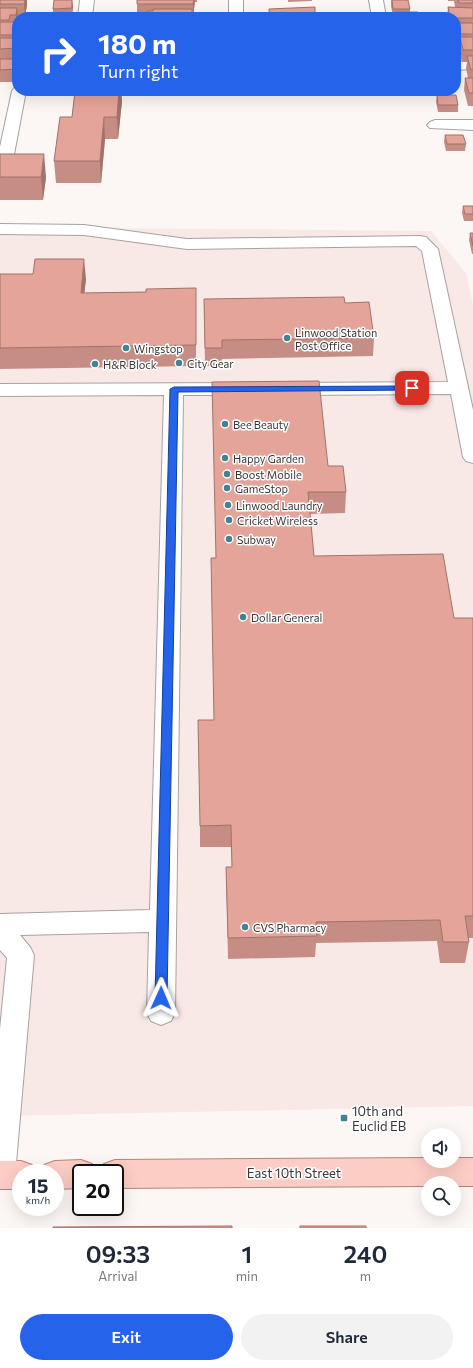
<!DOCTYPE html>
<html lang="en">
<head>
<meta charset="utf-8">
<style>
  :root { --surface:#fff; --page:#f2f2f3; --text:#1f2937; --muted:#747a83; --accent:#2563eb }
  body { margin:0; font-family:Commissioner,sans-serif; background:var(--page); color:var(--text); height:100vh; display:flex; flex-direction:column; font-size:15px; white-space:nowrap }
  * { box-sizing:border-box; margin:0 }
  p { font-size:13px; color:var(--muted) }
  .icon { flex:none; width:22px; height:22px; fill:none; stroke:currentColor; stroke-width:2; stroke-linecap:round; stroke-linejoin:round }
  .map { position:relative; height:1228px; overflow:hidden }
  .sheet { display:flex; flex-direction:column; background:var(--surface); flex:1 }
  .sheet>* { flex:none }
  .hud { position:absolute; left:12px; top:12px; width:449px; height:84px; border-radius:16px; box-shadow:0 4px 16px #0002; background:#2563eb; color:#fff; overflow:hidden }
  .fabs { position:absolute; left:421px; top:1128px; display:grid; gap:8px }
  .fabs a { display:grid; place-items:center; width:40px; height:40px; border-radius:50%; background:var(--surface); box-shadow:0 4px 16px #0002; font-size:20px }
  .speed { position:absolute; left:12px; top:1164px; display:flex; gap:8px; font-size:20px; font-weight:700; text-align:center }
  .speed>* { display:grid; place-content:center; width:52px; height:52px; border-radius:50%; background:var(--surface); box-shadow:0 4px 16px #0002; line-height:1 }
  .speed small { font-size:10px; font-weight:400 }
  .speed .limit { border:2px solid #111; border-radius:6px; background:#fff; color:#111 }
  .pin { position:absolute; display:grid; place-items:center; width:34px; height:34px; color:#fff; margin:-17px; border-radius:8px; box-shadow:0 2px 6px #0006 }
  .me { position:absolute; width:44px; margin:-22px; rotate:1deg; stroke-linejoin:round; filter:drop-shadow(0 0 3px #0008) }
  .turn { display:flex; align-items:center; gap:14px; height:84px; padding:0 20px; font-size:18px }
  .turn .icon { width:52px; height:52px; stroke-width:2.5 }
  .turn b { display:block; font-size:28px; line-height:34px }
  .eta { display:flex; justify-content:space-evenly; align-items:center; height:68px; text-align:center }
  .eta b { font-size:24px; font-weight:600; line-height:28px }
  .cta { display:flex; gap:8px; margin-top:auto; padding:8px 20px }
  .cta a { flex:1; height:46px; border-radius:24px; background:var(--accent); color:#fff; font-size:16px; font-weight:600; line-height:46px; text-align:center }
  .cta a+a { background:var(--page); color:var(--text) }
  .map>svg:first-child { display:block }
</style>
</head>
<body>
<div class="map">
<svg width="473" height="1228" viewBox="0 0 473 1228">
  <rect width="100%" height="100%" fill="#fcf6f5"/>
  <path fill="#f8e9e7" d="M0,227l431,4 35,42 7,32v801l-473,10z"/>
  <g fill="none" stroke-linecap="round" stroke-linejoin="round">
    <g stroke="#a7a2a1" stroke-width="2">
      <path id="minor" d="M80,0h14l-2,17h-14z
        M229,0h14v17h-14z
        M369,0h14l3,17h-14z
        M473,61v8l-17,1v-8z
        M17,87v4h9l-14,74 -2,3 -10,1v-22l12,-56 2,-3z
        M435,120h38v10l-43,-2 -3,-3 3,-3z
        M0,224l84,1 103,14 233,-3 6,1 12,12 35,161v53l-7,-2 -3,-4 -12,-63 -162,1 -7,-2 -2,-4 2,-4 7,-2 159,-1 -26,-131 -6,-5 -229,3 -103,-14 -84,-1z
        M241,383l7,2 2,4 -2,4 -7,2h-58l-8,618 -4,8 -10,4 -10,-4 -4,-8 2,-81 -129,3 10,12 4,8 -19,220 -4,10 -11,4v-160l7,-71 -7,-8v-36l150,-4 14,-515 -164,1v-12z"/>
    </g>
    <g stroke="#b6837a" stroke-width="2">
      <path id="major" d="M428,1158v3h26v-3h19v28h-19v-3h-26v3l-313,2v-15h-14l3,-9 11,-4z
        M81,1160l11,4 3,9h-14v15l-26,1v-16h-14l3,-8 11,-4z
        M0,1161h21l11,4 3,8h-14v16h-21z"/>
    </g>
    <use href="#minor" fill="#fff" fill-rule="evenodd"/>
    <use href="#major" fill="#fccdc5" fill-rule="evenodd"/>
  </g>
  <path fill="#c58d84" d="M0,0l27,5 -2,11h-7v1h-1v65h-17z
    M137,0h60v2h-2l-2,13 -56,1z
    M288,0h24v1l-24,1z
    M391,0l19,9v3l9,5h-23v-1h-3l-2,-10z
    M448,0h25v106h-5l-4,-16 1,-12h3l-2,-10 1,-6h-5l-3,-12v-4h-3v-29h-9l1,-10h7l-1,-6h-6z
    M73,6l-1,9h-19v-6z
    M75,91h46l1,10 -4,38h-13l-4,44h-45l-2,-22 18,-44z
    M437,95l21,10v7h-20l-2,-10z
    M445,135l21,9 -1,7h-19l-2,-9z
    M0,154l46,23 -3,23h-43z
    M463,206h10v15h-9l-2,-8z
    M470,233h3v21h-1l-3,-14z
    M0,274l86,5 -2,14 62,-1 50,-4v78l-196,3z
    M204,299l141,4 29,35 -1,18 -151,3v7h-17z
    M328,466l18,26 -1,21 -35,1 4,42 140,62h19v320h-5l1,4 -4,21h-25l-3,-22 -121,2 -1,14 -87,2 -2,-92h6l-1,-20h-31v-21l14,-106 2,-162z"/>
  <path fill="#a0736b" d="M25,0h2v5l-2,11 -1,-12z
    M72,0l1,6 -1,9z
    M194,0h1l-1,9 -1,6v-11z
    M17,8l1,9h-1l-1,30 -1,-12 2,-9 -1,-11z
    M119,91h2l1,10 -4,38 -1,-22z
    M104,117l1,22 -4,44 -1,-22z
    M44,154l2,23 -3,23 -2,-23z
    M84,259l2,20 -4,35 -1,-21z"/>
  <path fill="#e5a499" stroke="#a0736b" d="M0,0h25l-1,4h-24z
    M54,0h18v8l-19,1z
    M137,0h57l-1,4h-56z
    M392,0h16l2,9h-17z
    M458,0h15v3h-14z
    M315,7v10h-46v-8z
    M448,7l25,1v10h-17v-1h-6z
    M0,8h17l-1,7h-6l-1,5h-9z
    M153,9h39v8h-45v-6h6z
    M396,12h22l1,5h-22z
    M346,13h22v4h-21z
    M0,22h17l-2,13h-15z
    M456,23h17v11h-17z
    M460,37h13v13h-10z
    M0,38h17v10l-17,1z
    M467,56h6v14h-2z
    M0,59h17v10l-17,1z
    M465,78h8v15h-4z
    M75,91h44l-2,26h-13l-4,44h-46l6,-44h12z
    M437,95h19l2,10h-20z
    M445,135h18l3,9h-19z
    M0,154h44l-3,23h-41z
    M463,206h10v8h-8z
    M470,233h3v13z
    M35,259h49l-3,34 65,-1v-3l50,-1v57l-196,3v-74h33z
    M344,297l1,6 24,-1 5,36 -152,2v8h-17l-1,-49z
    M319,381l9,85h15l3,26h-38l6,64 129,-2 11,64h19v298h-8l4,26h-26l-3,-22 -124,2 1,14 -89,2 -2,-71h6l-1,-42 -31,1 -2,-106h16l-3,-162h5l-4,-176z
    M232,1226v2h-179v-1z
    M300,1226h66v2h-66z"/>
  <path fill="#2563eb" stroke="#184099" d="M412,386l4,2 -1,2 -237,2 -11,606 -2,3 -4,2 -4,-2 -2,-3 15,-609 4,-2z"/>
  <g fill="#408393" stroke="#fff" stroke-width="1.5">
    <circle cx="287" cy="338" r="4"/>
    <circle cx="126" cy="348" r="4"/>
    <circle cx="179" cy="363" r="4"/>
    <circle cx="95" cy="364" r="4"/>
    <circle cx="225" cy="424" r="4"/>
    <circle cx="225" cy="458" r="4"/>
    <circle cx="227" cy="474" r="4"/>
    <circle cx="227" cy="488" r="4"/>
    <circle cx="228" cy="505" r="4"/>
    <circle cx="229" cy="520" r="4"/>
    <circle cx="229" cy="539" r="4"/>
    <circle cx="243" cy="617" r="4"/>
    <circle cx="245" cy="927" r="4"/>
    <rect x="340" y="1114" width="8" height="8" rx="2"/>
  </g>
  <g text-anchor="middle" dominant-baseline="central" stroke-width="3" stroke-linejoin="round" paint-order="stroke">
    <g font-size="11" fill="#393737" stroke="#fff" text-anchor="start">
      <text x="295" y="332">Linwood Station<tspan x="295" dy="13">Post Office</tspan></text>
      <text x="134" y="348">Wingstop</text>
      <text x="187" y="363">City Gear</text>
      <text x="103" y="364">H&amp;R Block</text>
      <text x="233" y="424">Bee Beauty</text>
      <text x="233" y="458">Happy Garden</text>
      <text x="235" y="474">Boost Mobile</text>
      <text x="235" y="488">GameStop</text>
      <text x="236" y="505">Linwood Laundry</text>
      <text x="237" y="520">Cricket Wireless</text>
      <text x="237" y="539">Subway</text>
      <text x="251" y="617">Dollar General</text>
      <text x="253" y="927">CVS Pharmacy</text>
    </g>
    <g font-size="13" fill="#393737" stroke="#fff" text-anchor="start">
      <text x="352" y="1111">10th and<tspan x="352" dy="15">Euclid EB</tspan></text>
    </g>
    <g font-size="13" fill="#393737" stroke="#fff">
      <text x="294" y="1173">East 10th Street</text>
    </g>
  </g>
</svg>
<div class="fabs">
<a><svg class="icon" aria-label="sound" viewBox="0 0 24 24"><path d="M4 9h4l5-4v14l-5-4H4zM17 9q2 3 0 6"/></svg></a>
<a><svg class="icon" aria-label="search" viewBox="0 0 24 24"><circle cx="10" cy="10" r="6"/><path d="M15 15l6 6"/></svg></a>
</div>
<div class="speed"><div>15<small>km/h</small></div><div class="limit">20</div></div>
<div class="pin" style="left:412px;top:388px;background:#d93025"><svg class="icon" aria-label="arrive" viewBox="0 0 24 24"><path d="M6 21V4h12l-3 4 3 4H6"/></svg></div>
<svg class="me" style="left:161px;top:998px" viewBox="-20 -20 40 40"><path d="M0-17L14 15 0 8-14 15z" fill="#2563eb" stroke="#fff" stroke-width="4"/></svg>
<div class="hud">
<div class="turn"><svg class="icon" aria-label="right" viewBox="0 0 24 24"><path d="M7 20v-9h11M14 6l5 5-5 5"/></svg><div><b>180 m</b>Turn right</div></div>
</div>
</div>
<section class="sheet">
<div class="eta">
<div><b>09:33</b><p>Arrival</p></div>
<div><b>1</b><p>min</p></div>
<div><b>240</b><p>m</p></div>
</div>
<div class="cta"><a>Exit</a><a>Share</a></div>
</section>
</body>
</html>
